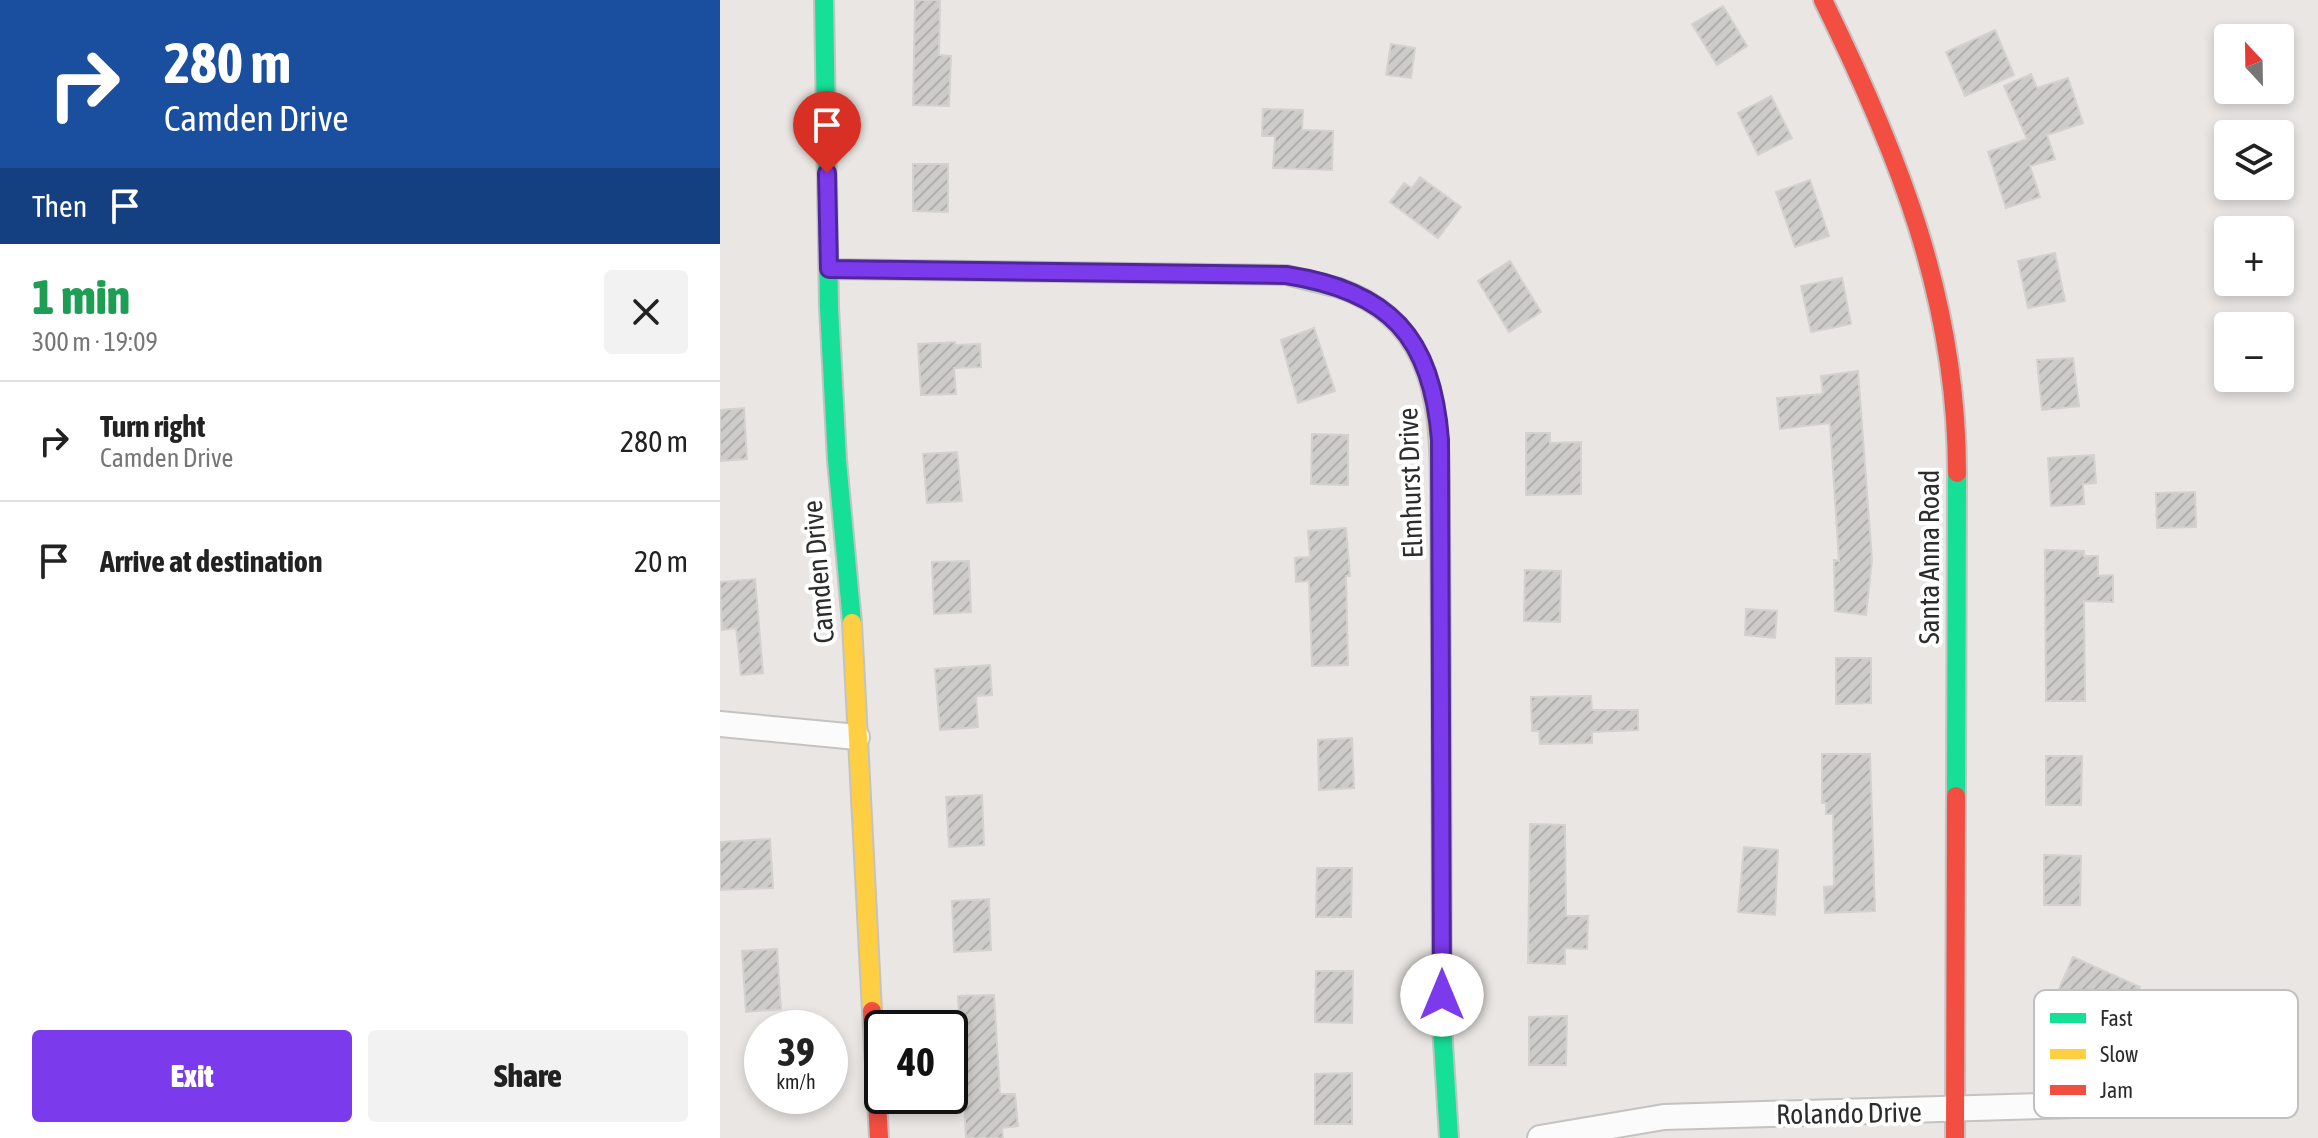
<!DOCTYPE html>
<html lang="en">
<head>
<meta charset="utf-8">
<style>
  :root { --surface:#fff; --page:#f2f2f2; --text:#222; --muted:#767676; --line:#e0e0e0; --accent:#7c3aed }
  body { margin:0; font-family:"Asap Condensed",sans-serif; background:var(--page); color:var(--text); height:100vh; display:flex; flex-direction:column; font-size:30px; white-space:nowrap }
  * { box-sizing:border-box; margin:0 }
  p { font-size:26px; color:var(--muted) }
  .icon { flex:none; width:44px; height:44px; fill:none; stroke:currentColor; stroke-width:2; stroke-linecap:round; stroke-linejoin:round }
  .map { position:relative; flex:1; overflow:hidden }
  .drawer { display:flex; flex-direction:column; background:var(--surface); width:720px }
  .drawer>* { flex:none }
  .top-card { background:#1a4fa0; color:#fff; overflow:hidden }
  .needle { width:52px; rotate:338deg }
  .buttons { position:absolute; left:1494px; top:24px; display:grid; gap:16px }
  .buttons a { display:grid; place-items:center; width:80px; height:80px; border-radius:8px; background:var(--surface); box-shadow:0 4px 12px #0003; font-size:40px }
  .speed { position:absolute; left:24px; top:1010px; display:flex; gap:16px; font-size:40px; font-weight:700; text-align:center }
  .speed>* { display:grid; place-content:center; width:104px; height:104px; border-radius:50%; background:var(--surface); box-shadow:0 4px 12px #0003; line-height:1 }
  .speed small { font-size:20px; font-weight:400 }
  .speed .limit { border:4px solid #111; border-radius:12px; background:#fff; color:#111 }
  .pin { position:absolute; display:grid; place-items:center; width:68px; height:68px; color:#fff; margin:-82px -34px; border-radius:50% 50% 50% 0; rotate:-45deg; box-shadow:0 0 8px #0007 }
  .pin .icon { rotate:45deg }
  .me { position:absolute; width:88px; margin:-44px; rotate:0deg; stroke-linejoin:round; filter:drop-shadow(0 0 6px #0008) }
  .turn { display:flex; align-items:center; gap:28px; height:168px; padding:0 32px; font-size:36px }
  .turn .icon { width:104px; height:104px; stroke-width:2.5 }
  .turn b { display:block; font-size:56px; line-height:68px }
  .then { display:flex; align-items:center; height:76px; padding:0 32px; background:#0003; gap:16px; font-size:30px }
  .round { display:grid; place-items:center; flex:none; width:84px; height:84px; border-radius:8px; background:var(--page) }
  .overview { display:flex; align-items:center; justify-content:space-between; height:136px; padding:0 32px }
  h1 { font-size:48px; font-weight:800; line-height:60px; color:#1e9e55 }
  .primary-button { display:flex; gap:16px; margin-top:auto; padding:16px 32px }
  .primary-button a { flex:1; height:92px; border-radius:8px; background:var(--accent); color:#fff; font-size:32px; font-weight:800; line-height:92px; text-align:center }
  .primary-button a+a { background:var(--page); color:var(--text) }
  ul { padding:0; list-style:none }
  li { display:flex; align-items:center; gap:24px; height:120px; padding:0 32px; border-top:2px solid var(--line) }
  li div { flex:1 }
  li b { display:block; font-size:30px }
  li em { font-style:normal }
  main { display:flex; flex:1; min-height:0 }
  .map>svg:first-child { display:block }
</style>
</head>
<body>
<main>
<section class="drawer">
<div class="top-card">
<div class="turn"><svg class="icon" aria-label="right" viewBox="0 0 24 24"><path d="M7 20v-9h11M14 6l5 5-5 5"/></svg><div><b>280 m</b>Camden Drive</div></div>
<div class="then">Then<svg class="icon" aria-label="arrive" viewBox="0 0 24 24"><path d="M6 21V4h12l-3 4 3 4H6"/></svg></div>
</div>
<div class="overview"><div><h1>1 min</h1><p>300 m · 19:09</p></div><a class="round"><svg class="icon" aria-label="close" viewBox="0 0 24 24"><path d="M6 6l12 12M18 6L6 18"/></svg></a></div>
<ul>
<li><svg class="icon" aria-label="right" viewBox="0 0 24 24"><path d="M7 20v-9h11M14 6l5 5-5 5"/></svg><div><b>Turn right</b><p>Camden Drive</p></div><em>280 m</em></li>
<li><svg class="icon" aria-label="arrive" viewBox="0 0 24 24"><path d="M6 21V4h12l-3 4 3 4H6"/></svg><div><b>Arrive at destination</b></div><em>20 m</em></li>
</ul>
<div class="primary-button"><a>Exit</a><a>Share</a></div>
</section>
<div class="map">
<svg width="1598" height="1138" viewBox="0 0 1598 1138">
  <defs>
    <pattern id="building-hatch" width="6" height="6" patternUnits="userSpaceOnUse" patternTransform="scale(2)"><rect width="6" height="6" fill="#ceccc9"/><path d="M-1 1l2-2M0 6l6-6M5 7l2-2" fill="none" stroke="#b1afad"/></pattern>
  </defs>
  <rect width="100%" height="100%" fill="#e9e6e3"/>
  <path fill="url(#building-hatch)" stroke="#d4d2cf" stroke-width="2" d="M195,0h25l-1,55 12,1 -2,50 -36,-1z
    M1003,6l24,40 -30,19 -25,-41z
    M1275,30l19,45 -49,21 -19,-44z
    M671,44l24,4 -4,30 -25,-3z
    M1311,74l6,14 31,-10 15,45 -36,12 8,24 -25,7 10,31 -34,11 -18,-56 39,-13 -23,-53z
    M1051,96l21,42 -34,17 -20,-42z
    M543,109l40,1 -1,20 31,1 -1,39 -59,-2 2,-32h-13z
    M193,164h35v48l-35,-1z
    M700,177l41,30 -23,31 -48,-36 14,-19 8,5z
    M1090,180l19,56 -34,11 -19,-55z
    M1335,253l10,48 -37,7 -10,-47z
    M790,261l31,51 -32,20 -31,-51z
    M1122,278l9,46 -40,8 -10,-46z
    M594,328l21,63 -37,12 -17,-63z
    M235,342v3l25,-1 1,23 -27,1 2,26 -35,1 -3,-51z
    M1353,358l6,48 -37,4 -5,-50z
    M1138,371l14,189 -6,55 -31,-4 -1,-51 5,1 -9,-138 -50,6 -3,-31 46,-4 -2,-18z
    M24,408l3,51 -27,2v-51z
    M806,433h24v10l31,-1v52l-55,1z
    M592,434l36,1v50l-37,-1z
    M237,452l5,49 -35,2 -4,-49z
    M1374,455l2,28 -13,1 1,20 -33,2 -3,-48z
    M1475,492l1,35 -39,1 -1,-35z
    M626,528l4,48h-4l2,89 -36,1 -3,-85 -13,1 -1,-24 15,-1 -2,-26z
    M1325,550l39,1v5h14v20l15,-1v27l-29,-1 1,100h-39z
    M249,561l2,51 -37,2 -2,-52z
    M805,570l36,1 -1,51 -36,-1z
    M35,579l8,94 -22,2 -5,-47 -14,2 -2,-48z
    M1026,609l31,2 -2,27 -30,-3z
    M1116,658h35v45l-35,1z
    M270,665l2,30 -16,1 2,31 -38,3 -5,-61z
    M871,696l1,14h46v20l-46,2v11l-52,1 -1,-13h-7l-1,-34z
    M632,738l2,50 -35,2 -1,-50z
    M1102,754h48l5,157 -50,2 -1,-26 10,-1 -1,-72h-7v-11h-4z
    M1326,756h36l-1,49h-35z
    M262,795l2,50 -35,2 -3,-50z
    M810,824l35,1 1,91h22l-1,33 -22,-1v16l-37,-1z
    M50,839l3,49 -53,2v-48z
    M1024,847l34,3 -3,65 -37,-3z
    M1324,855l37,1 -1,49h-36z
    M597,868h35l-1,49h-35z
    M269,899l2,51 -37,2 -2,-51z
    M57,949l4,60 -35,3 -4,-61z
    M1353,957l67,30 -19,43 -33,-15 -4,8 -33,-16z
    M596,971h37l-1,52 -37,-1z
    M274,995l6,99h15l3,32 -16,2 1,10h-37l-8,-142z
    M847,1016l-1,49h-37v-48z
    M632,1073v51h-37v-50z"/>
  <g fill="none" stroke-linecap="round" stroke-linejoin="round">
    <g stroke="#c4c3c2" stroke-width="28">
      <path id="street" d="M0,724l137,13
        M820,1138l124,-21 447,-13"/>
    </g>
    <g stroke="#c4c3c2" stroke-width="22">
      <path id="fast" d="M104,0l5,308 8,152 15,163
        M109,269l457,6 53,13
        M721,655l1,371 7,112
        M1236,796l1,-323"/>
    </g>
    <g stroke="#c4c3c2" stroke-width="22">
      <path id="slow" d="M619,288c104,36 101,134 101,226 0,47 1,94 1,141
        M132,623l20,388"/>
    </g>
    <g stroke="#c4c3c2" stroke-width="22">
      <path id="jam" d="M1103,0c75,153 134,299 134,473
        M152,1011l7,127
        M1235,1138l1,-342"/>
    </g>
    <use href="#street" stroke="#fcfbfb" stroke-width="24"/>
    <use href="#fast" stroke="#16e098" stroke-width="18"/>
    <use href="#slow" stroke="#ffcf43" stroke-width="18"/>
    <use href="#jam" stroke="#f24e42" stroke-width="18"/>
  </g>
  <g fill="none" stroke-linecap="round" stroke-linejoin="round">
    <g stroke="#51269a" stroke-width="20">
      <path id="route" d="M107,173l2,96 457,6c104,16 146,62 154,165l2,555"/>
    </g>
    <use href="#route" stroke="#7c3aed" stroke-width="14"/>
  </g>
  <g text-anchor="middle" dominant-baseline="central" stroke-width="8" stroke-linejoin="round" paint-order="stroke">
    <g font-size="28" fill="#2c2c2c" stroke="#fff">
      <text transform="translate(690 483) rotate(-92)">Elmhurst Drive</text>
      <text transform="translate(1209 557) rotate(-90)">Santa Anna Road</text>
      <text transform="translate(98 572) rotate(-95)">Camden Drive</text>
      <text transform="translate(1129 1113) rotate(-1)">Rolando Drive</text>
    </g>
  </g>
  <rect x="1314" y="990" width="264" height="128" rx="12" fill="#fff" stroke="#c0c0c0" stroke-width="2"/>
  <rect x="1330" y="1013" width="36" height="10" fill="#16e098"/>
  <rect x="1330" y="1049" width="36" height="10" fill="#ffcf43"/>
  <rect x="1330" y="1085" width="36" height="10" fill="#f24e42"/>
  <g font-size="22" fill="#2c2c2c">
    <text x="1380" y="1026">Fast</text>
    <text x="1380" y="1062">Slow</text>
    <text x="1380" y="1098">Jam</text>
  </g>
</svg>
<div class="buttons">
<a><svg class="needle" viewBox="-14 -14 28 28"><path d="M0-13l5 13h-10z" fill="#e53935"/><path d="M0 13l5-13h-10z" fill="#767676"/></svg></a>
<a><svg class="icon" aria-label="layers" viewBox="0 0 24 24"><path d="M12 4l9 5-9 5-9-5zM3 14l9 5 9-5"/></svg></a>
<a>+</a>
<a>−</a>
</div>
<div class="speed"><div>39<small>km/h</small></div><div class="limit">40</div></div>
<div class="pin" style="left:107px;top:173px;background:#d93025"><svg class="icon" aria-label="arrive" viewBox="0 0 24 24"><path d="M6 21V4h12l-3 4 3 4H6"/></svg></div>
<svg class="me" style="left:722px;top:995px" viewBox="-20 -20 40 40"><circle r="19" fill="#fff"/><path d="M0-13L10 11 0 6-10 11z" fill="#7c3aed"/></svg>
</div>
</main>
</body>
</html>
